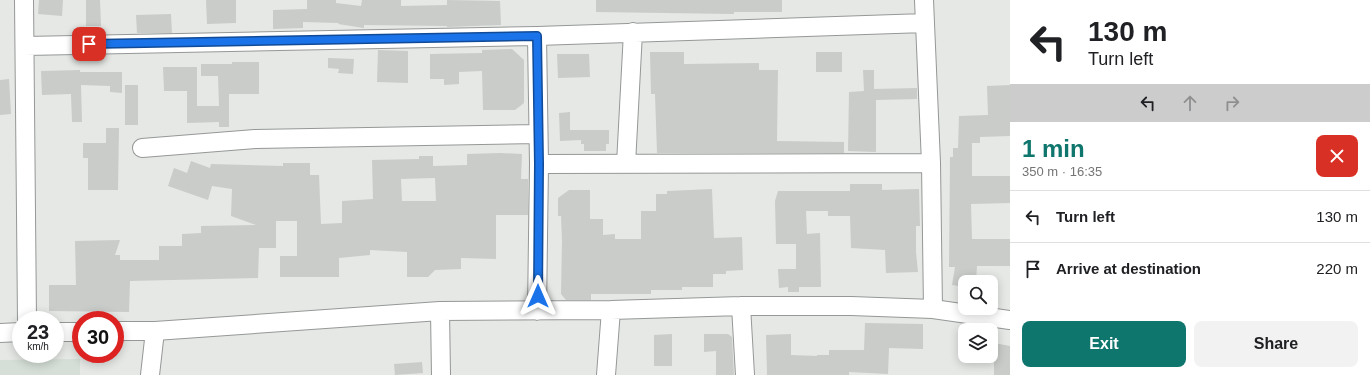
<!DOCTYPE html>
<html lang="en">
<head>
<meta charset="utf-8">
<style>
  :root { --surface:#fff; --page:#f2f2f2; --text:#202124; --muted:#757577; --line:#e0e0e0; --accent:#0f766e }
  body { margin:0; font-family:Arial,sans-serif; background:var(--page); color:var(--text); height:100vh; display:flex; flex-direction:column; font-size:15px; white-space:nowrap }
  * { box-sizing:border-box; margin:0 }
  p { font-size:13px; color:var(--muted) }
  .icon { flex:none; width:22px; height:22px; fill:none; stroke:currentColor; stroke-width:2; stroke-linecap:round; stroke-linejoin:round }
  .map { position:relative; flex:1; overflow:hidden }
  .side { display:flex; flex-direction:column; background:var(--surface); width:360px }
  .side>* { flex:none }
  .guide { background:#fff; color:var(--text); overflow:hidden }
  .buttons { position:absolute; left:958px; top:275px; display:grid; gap:8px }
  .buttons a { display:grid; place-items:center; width:40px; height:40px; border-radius:8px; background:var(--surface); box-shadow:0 2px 10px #0003; font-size:20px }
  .speed { position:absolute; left:12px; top:311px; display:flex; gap:8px; font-size:20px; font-weight:700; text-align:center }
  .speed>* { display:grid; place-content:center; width:52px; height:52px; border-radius:50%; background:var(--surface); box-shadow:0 2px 10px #0003; line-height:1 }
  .speed small { font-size:10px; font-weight:400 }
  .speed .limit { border:6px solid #d22; background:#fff; color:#111 }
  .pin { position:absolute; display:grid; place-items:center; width:34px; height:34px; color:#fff; margin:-17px; border-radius:8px; box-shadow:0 2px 6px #0006 }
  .me { position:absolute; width:44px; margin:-22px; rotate:0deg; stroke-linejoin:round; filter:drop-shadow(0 0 3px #0008) }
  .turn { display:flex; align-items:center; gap:14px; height:84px; padding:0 12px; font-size:18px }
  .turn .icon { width:52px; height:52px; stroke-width:2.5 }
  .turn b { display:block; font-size:28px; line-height:34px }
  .lanes { display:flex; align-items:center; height:38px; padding:0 12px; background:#0003; justify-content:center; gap:20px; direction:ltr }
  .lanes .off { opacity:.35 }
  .round { display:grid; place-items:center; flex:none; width:42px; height:42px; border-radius:8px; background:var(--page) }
  .overview { display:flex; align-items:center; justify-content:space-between; height:68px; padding:0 12px }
  h1 { font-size:24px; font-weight:700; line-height:30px; color:var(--accent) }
  .cta { display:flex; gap:8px; margin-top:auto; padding:8px 12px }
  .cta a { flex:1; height:46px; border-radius:8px; background:var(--accent); color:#fff; font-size:16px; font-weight:700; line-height:46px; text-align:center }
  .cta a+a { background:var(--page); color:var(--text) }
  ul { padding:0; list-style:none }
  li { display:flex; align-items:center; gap:12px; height:52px; padding:0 12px; border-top:1px solid var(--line) }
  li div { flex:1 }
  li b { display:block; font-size:15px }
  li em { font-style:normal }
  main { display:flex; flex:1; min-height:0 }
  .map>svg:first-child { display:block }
</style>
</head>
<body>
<main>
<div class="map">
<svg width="1010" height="375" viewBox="0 0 1010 375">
  <rect width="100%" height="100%" fill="#e5e8e5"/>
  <path fill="#d5ded7" d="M80,359v16h-80v-15z"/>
  <path fill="#c9ccc9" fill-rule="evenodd" d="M39,0h24l-1,16 -24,-2z
    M86,0h14l1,26h-15z
    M206,0h30v23l-29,1z
    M307,0h29v3l25,3 1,-6h39v6l46,-1v-5l53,1 1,24 -54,2v-1l-83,-1v3l-26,-4 1,-1 -36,-1v6l-30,1v-19l34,-1z
    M596,0h186v12h-48v2l-138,-2z
    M171,14l1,19h-35l-1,-18z
    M512,49l12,11v43l-9,7h-32l-1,-39 -23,1v12l-15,1v-6h-14v-25l52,-1v-3z
    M378,50l30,1v32l-31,-1z
    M650,52h34v12l75,-1v7h19l-1,71 67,1v11h-187l-2,-59h-4z
    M816,52h26v20h-26z
    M557,54h32l1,23 -32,1z
    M328,58l26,1 -1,15 -15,-1 1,-4 -11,-1z
    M232,62h27v32h-30v33h-10v-5l-32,1v-32h-23l-1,-24h34v39h22l-1,-30h-17v-12h31z
    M80,70v2h42v21l-12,-1v-6l-29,-1 1,37h-10l-1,-28 -29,1 -1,-24z
    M863,70h11v19l43,-1v11l-41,1v52l-28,-1 1,-59 15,-1z
    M9,79l2,35 -11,1v-35z
    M125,85h13v40h-13z
    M1010,85v51l-30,1v6h-8v33h38v27l-39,1 1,35h38v27h-33l-1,16h-11v5l-13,-2 3,-18h-6l1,-110h3v-9h5l1,-32 29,-1 -1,-29z
    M570,112v18h39v14h-3v7h-22v-7h-3v-4l-21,1 -1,-28z
    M106,128h13l-1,62h-30v-32h-5v-15h23z
    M500,153l22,1 -1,25h7v36h-32v44l-35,-1v11l-26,1 -7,7h-21v-25l-37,-2v5l-31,3v19h-59v-21h17v-35h-21v27h-17l-1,30 -128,3 -1,31 -80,-1v-26h27l-1,-44 45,-1 -5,15h5v5h39v-14h23v-12l19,-1v-7l55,-1 -25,-9 1,-27 -20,-3 -4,14 -40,-14 6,-18 13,5 4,-12 19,7 1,-4 72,2v-3h27v12h9l2,49 21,-1v-22l31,-2 -1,-39 47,-1v-3h14v10l34,-1v-11zM435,178l1,23h-34l-1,-22z
    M850,184h32v6l37,-1 1,37h-4v26l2,20 -32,1 -1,-23 -34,-2 -1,-32h-22v-5h-22l1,23 13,-1 1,54h-22v5h-11v-5l-9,1 -1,-19h18v-25h-20l-1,-43 3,-10h72z
    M712,189l2,49 28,-1 1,33 -17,1v3h-13v13h-31v3h-31v4h-60v6h-25l-5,-6 1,-53 -1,-25h-3v-18l11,-8h21v29h13v16l12,-1v5h26v-28h15v-17h11v-3z
    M865,323l58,1v25l-34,-1 -1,26 -39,-2v3h-82l-1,-40 25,-1v21l26,1v-1h12v-5h35z
    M672,334v32h-18v-31z
    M704,334h24l4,3 2,38h-18v-24l-12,1z
    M994,343l16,3v29h-16z
    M422,362l1,11 -28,2 -1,-11z"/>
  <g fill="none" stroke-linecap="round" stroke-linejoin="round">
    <g stroke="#959896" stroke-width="20">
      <path id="minor" d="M24,0l3,320
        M924,0l7,163 2,146
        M537,36l2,128 -2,147
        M25,46l512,-10 388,-13
        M142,148l113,-9 283,-5
        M539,164l392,-1
        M626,164l7,-132
        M741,306l4,69
        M440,311l1,64
        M115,331h40l285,-20 171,-1 130,-4h110l82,3 77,11
        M55,332h26
        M0,333l21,-1
        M150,375l5,-44
        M606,375l5,-65"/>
    </g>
    <use href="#minor" stroke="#fff" stroke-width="18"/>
  </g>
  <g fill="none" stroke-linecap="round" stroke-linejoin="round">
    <g stroke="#114b97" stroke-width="10">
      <path id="route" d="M89,44l448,-8 2,128 -1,132"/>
    </g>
    <use href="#route" stroke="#1a73e8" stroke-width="7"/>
  </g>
</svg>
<div class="buttons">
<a><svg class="icon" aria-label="search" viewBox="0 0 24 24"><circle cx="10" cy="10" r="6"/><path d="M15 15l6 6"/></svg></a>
<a><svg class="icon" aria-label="layers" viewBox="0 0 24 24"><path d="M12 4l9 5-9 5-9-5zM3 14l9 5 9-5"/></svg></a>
</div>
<div class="speed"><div>23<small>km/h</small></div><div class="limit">30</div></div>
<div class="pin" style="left:89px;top:44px;background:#d93025"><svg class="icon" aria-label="arrive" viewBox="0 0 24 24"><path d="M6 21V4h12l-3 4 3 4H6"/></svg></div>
<svg class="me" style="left:538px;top:296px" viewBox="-20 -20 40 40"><path d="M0-17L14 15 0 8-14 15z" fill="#1a73e8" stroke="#fff" stroke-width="4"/></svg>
</div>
<section class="side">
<div class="guide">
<div class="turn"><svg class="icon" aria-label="left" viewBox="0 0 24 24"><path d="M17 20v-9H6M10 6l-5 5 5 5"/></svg><div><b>130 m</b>Turn left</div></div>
<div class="lanes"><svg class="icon" aria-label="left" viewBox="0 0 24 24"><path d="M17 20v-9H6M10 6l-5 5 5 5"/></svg><svg class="icon off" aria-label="ahead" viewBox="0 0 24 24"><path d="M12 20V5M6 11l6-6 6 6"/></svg><svg class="icon off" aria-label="right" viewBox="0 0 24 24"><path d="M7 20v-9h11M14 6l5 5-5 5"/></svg></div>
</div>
<div class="overview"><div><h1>1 min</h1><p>350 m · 16:35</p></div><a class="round" style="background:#d93025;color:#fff"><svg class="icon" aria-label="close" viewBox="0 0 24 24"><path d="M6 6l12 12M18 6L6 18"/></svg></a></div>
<ul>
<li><svg class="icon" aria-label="left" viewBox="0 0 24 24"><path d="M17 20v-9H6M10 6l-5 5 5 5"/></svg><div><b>Turn left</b></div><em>130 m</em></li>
<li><svg class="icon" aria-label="arrive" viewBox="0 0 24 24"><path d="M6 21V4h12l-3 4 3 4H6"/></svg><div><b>Arrive at destination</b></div><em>220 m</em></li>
</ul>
<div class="cta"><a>Exit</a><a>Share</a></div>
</section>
</main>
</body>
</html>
